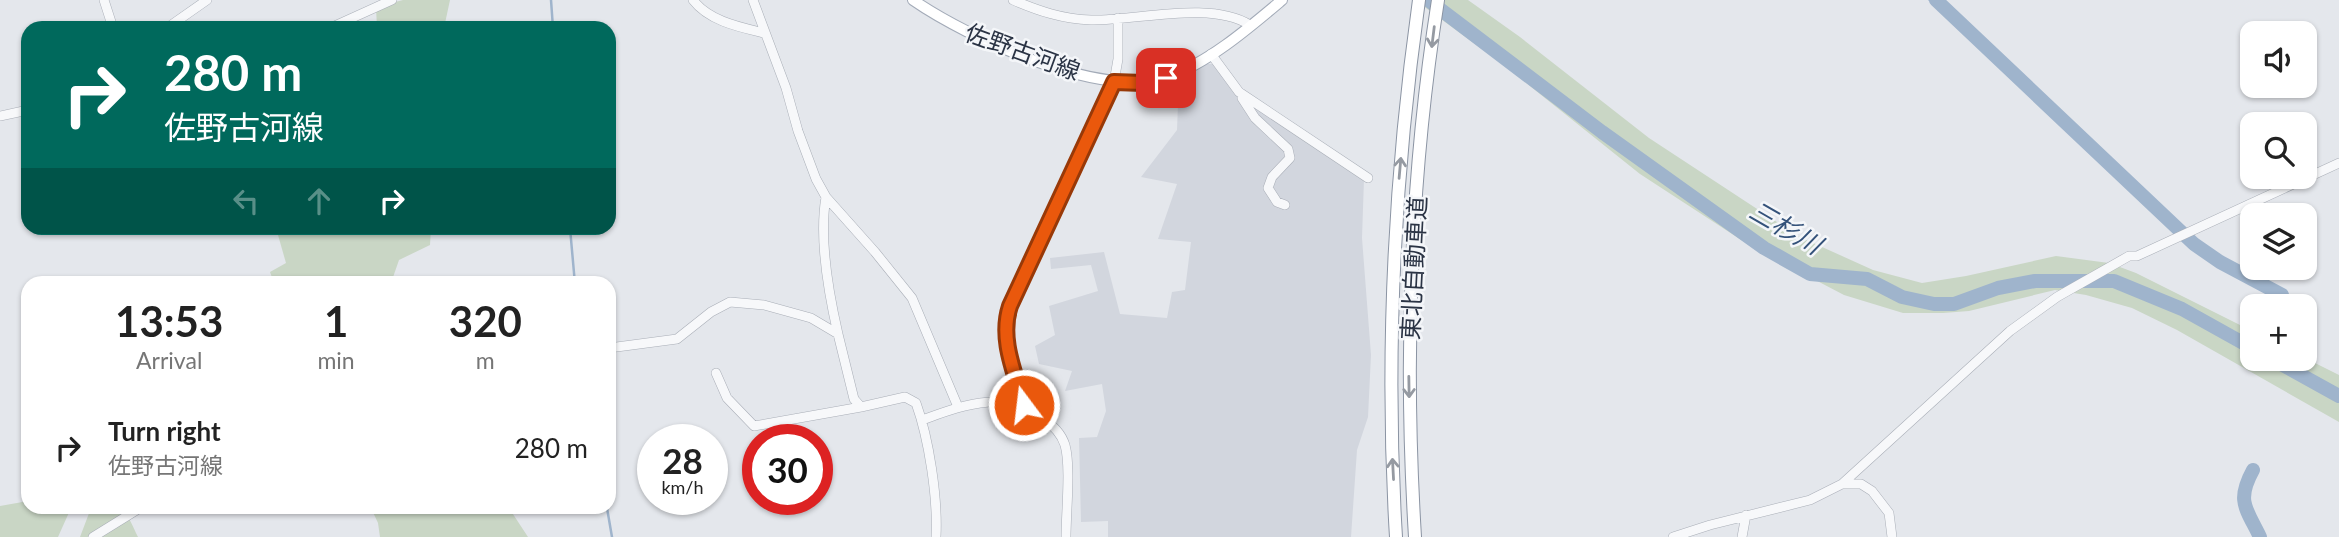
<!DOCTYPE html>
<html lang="en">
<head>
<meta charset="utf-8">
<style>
  :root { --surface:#fff; --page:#f6f6f6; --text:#222; --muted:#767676 }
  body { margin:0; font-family:Lato,"Noto Sans JP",sans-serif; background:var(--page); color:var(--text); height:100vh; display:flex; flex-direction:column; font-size:26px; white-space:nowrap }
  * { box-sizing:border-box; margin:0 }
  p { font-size:23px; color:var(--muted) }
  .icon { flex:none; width:38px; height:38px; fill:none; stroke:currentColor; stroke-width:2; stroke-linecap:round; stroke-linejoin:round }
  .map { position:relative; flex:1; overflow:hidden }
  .panel { position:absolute; left:21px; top:276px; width:595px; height:238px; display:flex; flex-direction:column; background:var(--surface); border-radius:21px; box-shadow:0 2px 5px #0004 }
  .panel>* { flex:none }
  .hud { position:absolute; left:21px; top:21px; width:595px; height:214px; border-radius:21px; box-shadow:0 2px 5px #0004; background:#00695c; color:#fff; overflow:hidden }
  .tools { position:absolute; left:2240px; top:21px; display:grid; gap:14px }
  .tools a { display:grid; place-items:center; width:77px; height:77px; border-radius:14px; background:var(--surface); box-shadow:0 2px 5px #0004; font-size:35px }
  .speed { position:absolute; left:637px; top:424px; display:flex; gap:14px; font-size:35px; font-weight:700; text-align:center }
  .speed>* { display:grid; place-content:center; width:91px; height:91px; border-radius:50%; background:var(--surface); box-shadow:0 2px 5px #0004; line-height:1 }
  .speed small { font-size:18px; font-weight:400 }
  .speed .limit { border:10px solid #d22; background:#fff; color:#111 }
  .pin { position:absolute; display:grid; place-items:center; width:60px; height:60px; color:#fff; margin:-30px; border-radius:14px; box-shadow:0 4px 10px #0006 }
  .me { position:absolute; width:77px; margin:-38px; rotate:345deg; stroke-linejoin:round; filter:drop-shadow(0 0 5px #0008) }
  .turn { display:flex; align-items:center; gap:24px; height:147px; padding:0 28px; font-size:32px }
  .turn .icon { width:91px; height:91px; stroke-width:2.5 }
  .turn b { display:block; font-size:49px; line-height:60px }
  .lanes { display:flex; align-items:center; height:66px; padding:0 28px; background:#0003; justify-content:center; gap:35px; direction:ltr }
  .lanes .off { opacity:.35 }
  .eta { display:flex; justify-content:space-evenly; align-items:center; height:119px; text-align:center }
  .eta b { font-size:42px; font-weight:700; line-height:49px }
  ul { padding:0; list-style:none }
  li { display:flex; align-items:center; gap:21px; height:105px; padding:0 28px }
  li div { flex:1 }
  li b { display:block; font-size:26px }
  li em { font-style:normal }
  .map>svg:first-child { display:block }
</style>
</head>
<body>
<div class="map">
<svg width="2339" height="537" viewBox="0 0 2339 537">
  <rect width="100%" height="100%" fill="#e4e7ec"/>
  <path fill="#d2d6de" d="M1206,64h7l24,32 127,83 -2,59 9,117 -3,62 -11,33 -6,87h-243v-16l-27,1 -2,-84 18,-1 9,-26 -4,-27 -37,7 7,-20 -33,-7 -4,-18 20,-11 -6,-29 49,-15 -7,-26 -40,4 -1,-11 54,-6 16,62 47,4 5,-26 13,-2 6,-48 -33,-3 19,-55 -36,-7 36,-47 2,-51z"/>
  <path fill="#c9d6c5" d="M403,0h47l-6,28h-67l-1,-21z
    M1415,0h53l52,37 129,101 151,99 73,33 49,13 44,-7 90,-20 53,7 27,10 116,58v28l53,-1 34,17v47l-162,-92 -45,-22 -46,-13 -31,-5 -86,21 -26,2h-40l-59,-18 -92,-48 -112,-73 -135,-108z
    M276,228h155l-1,17 -31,15 -8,23h-117l-4,-11 16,-9z
    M28,501v7h43l-13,29h-58v-31z
    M91,508c35,0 32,-3 47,29h-58z
    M371,508h138l19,29h-148l-2,-14z"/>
  <path fill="#9fb4cc" d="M1928,0h15l34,39 -30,-20z"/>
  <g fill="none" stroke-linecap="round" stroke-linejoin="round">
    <path stroke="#9fb4cc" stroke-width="2.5" d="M551,0l2,28
      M570,228l5,56
      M607,508l5,29"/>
    <path stroke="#9fb4cc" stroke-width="14" d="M1428,0l174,132 162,116 46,26 57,5 35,18 32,7h20l44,-16 37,-7h79l68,28 70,39
      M1936,0l258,244 26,18 62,33
      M2272,359l67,37
      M2253,470c-17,31 -7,38 7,67"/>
    <g stroke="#a9aeb7" stroke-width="10">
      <path id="minor" d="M104,0l9,28
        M693,0c16,21 46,27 71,33
        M753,0l33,88 12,43 18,48 10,18 49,55 37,46 46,109
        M1013,0c26,11 49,19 78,20 45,1 119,-20 159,5
        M167,28l40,-28
        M330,28l62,-28
        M1211,54l28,38 129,86
        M1242,98l13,20 33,31 2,9 -18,19 -4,11 9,14 8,3
        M0,116l28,-6
        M838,334l16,65 7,8 44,-10 11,6c13,36 22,95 20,134
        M609,348l68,-9 34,-27 19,-10 34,3 47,13 27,16c-9,-39 -19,-97 -12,-137
        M716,373l11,25 27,28 107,-19
        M1024,405c-9,-31 -25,-67 -13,-99l103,-224 4,-23v-41
        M922,420c42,-15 84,-32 123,0 9,7 16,13 20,25 6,22 1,67 1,92
        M1842,484h19l11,7 17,22 3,24
        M93,537l47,-29
        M1673,537l37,-12 100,-25 32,-16 168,-153 47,-34 72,-41h8l202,-93
        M1742,537l4,-22"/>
    </g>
    <g stroke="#a3abb8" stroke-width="12">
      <path id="major" d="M913,0c55,38 189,100 254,77 40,-13 83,-50 115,-77"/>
    </g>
    <g stroke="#8b94a3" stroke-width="14">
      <path id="highway" d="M1396,537c-11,-180 -2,-359 23,-537
        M1415,537c-11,-179 -5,-359 23,-537"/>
    </g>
    <use href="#minor" stroke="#f7f8fa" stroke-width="9"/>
    <use href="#major" stroke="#fff" stroke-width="10"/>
    <use href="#highway" stroke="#fff" stroke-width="12"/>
  </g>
  <defs><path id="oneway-shaft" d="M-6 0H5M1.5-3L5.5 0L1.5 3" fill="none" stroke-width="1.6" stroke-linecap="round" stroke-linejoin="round" transform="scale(1.75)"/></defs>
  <g stroke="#959aa2">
    <use href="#oneway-shaft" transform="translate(1433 37) rotate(97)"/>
    <use href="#oneway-shaft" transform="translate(1400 168) rotate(-85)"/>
    <use href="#oneway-shaft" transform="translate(1409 387) rotate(89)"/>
    <use href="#oneway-shaft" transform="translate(1393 469) rotate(-93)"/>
  </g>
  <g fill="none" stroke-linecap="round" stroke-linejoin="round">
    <g stroke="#983908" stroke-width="18">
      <path id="route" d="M1024,405c-9,-32 -25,-66 -14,-99l104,-224 29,1 23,-5"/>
    </g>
    <use href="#route" stroke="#ea580c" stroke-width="12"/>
  </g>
  <g text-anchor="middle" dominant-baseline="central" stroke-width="5" stroke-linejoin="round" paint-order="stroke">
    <g font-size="24" fill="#2b3445" stroke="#f4f6f9">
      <text transform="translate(1023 51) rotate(20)">佐野古河線</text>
      <text transform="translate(1413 268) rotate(-87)">東北自動車道</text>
    </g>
    <g font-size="26" font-style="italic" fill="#34527a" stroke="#f4f6f9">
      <text transform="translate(1786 227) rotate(30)">三杉川</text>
    </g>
  </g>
</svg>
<div class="tools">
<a><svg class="icon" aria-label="sound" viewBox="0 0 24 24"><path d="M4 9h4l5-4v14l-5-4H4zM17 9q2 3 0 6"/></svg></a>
<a><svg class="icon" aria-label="search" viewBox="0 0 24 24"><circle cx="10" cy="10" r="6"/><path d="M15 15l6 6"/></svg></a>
<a><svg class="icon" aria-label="layers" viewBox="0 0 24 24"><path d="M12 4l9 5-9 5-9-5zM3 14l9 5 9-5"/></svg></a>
<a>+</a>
</div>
<div class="speed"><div>28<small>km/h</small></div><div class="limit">30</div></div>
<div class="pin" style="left:1166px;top:78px;background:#d93025"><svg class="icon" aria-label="arrive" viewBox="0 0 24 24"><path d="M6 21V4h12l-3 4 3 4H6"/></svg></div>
<svg class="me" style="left:1024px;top:405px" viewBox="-20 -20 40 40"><circle r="17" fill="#ea580c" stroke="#fff" stroke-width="3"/><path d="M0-11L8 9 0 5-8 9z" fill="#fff"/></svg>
<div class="hud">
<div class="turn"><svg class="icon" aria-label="right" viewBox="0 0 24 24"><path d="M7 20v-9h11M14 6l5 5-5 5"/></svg><div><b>280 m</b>佐野古河線</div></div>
<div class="lanes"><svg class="icon off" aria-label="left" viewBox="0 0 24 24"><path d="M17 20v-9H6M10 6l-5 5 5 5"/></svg><svg class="icon off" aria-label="ahead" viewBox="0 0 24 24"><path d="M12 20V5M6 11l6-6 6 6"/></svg><svg class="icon" aria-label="right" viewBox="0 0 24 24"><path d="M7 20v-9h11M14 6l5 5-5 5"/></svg></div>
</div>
<section class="panel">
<div class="eta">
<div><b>13:53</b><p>Arrival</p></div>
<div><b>1</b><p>min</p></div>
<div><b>320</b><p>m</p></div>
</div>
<ul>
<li><svg class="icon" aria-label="right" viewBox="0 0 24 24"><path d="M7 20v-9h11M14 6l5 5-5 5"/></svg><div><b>Turn right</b><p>佐野古河線</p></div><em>280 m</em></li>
</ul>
</section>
</div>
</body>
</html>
